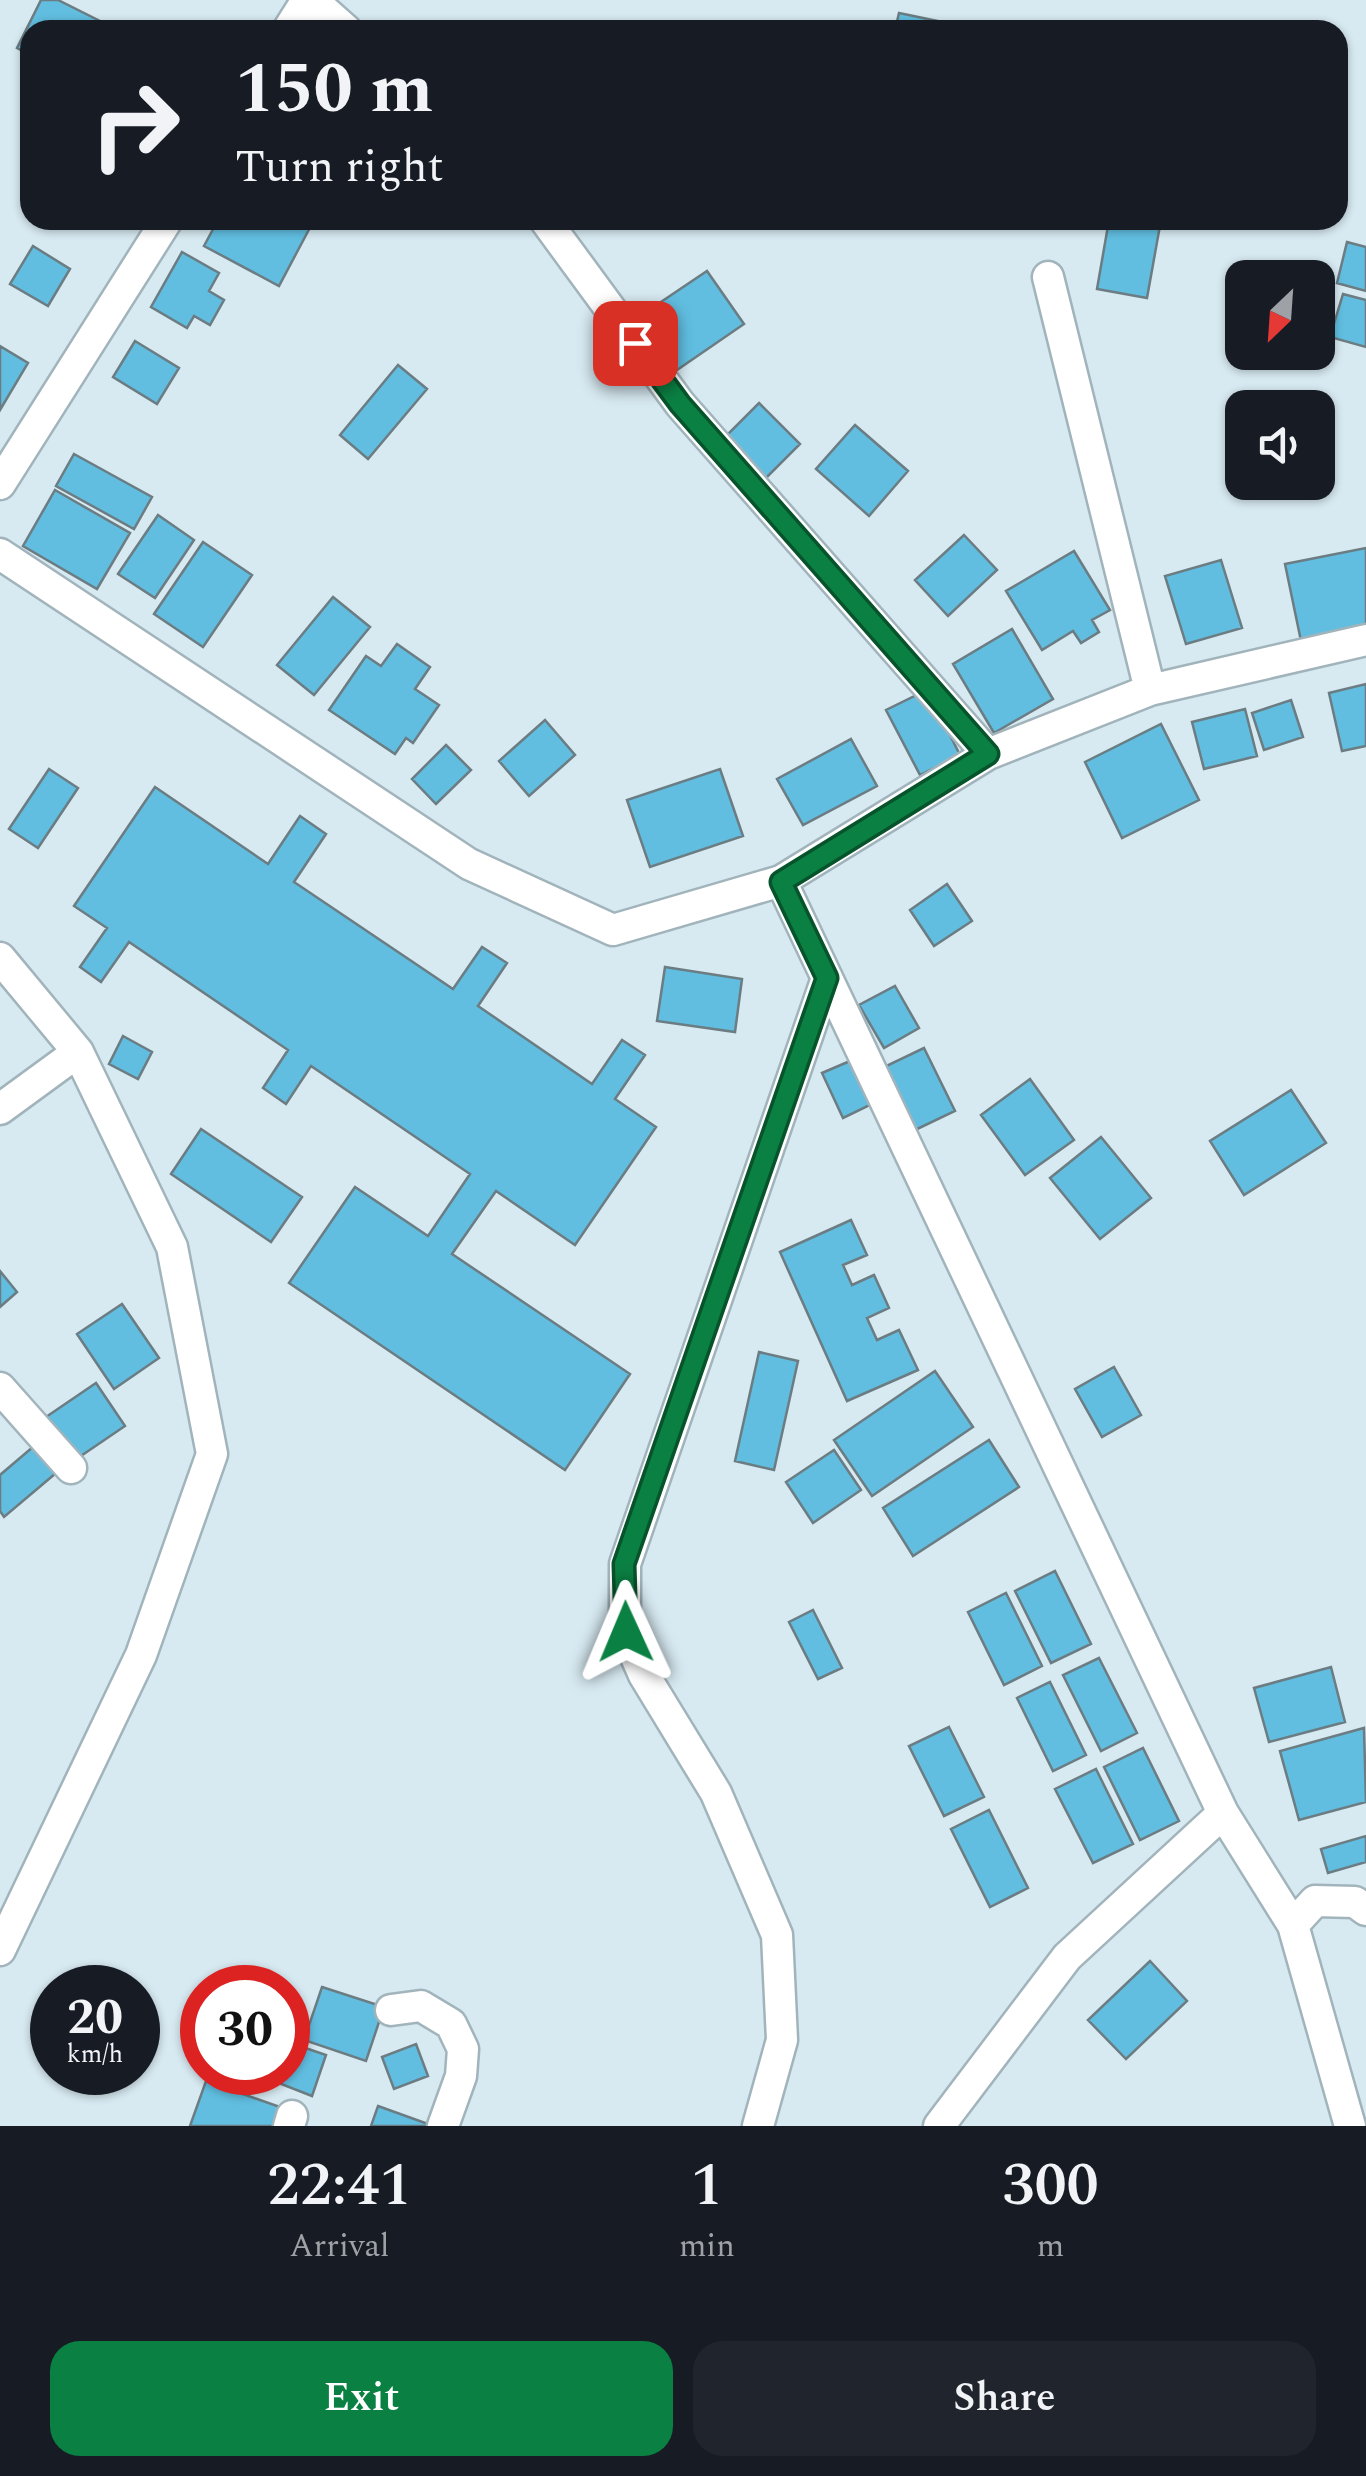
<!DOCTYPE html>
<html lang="en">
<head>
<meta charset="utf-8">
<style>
  :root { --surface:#171b24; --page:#20242c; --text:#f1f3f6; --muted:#9ea1a6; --accent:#0b8043 }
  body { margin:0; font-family:Spectral,serif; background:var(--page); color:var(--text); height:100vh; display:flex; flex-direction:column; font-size:38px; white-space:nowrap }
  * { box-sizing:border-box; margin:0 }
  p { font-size:32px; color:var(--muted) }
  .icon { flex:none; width:55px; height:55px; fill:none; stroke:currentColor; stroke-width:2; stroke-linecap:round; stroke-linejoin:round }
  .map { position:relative; height:2126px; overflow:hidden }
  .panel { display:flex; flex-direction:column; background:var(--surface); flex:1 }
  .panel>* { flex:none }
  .banner { position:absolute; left:20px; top:20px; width:1328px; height:210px; border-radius:30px; box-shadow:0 2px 8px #0004; background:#171b24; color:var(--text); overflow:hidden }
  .needle { width:65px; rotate:205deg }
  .controls { position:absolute; left:1225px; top:260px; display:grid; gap:20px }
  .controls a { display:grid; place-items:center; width:110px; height:110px; border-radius:20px; background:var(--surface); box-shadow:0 2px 8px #0004; font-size:50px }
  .speed { position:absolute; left:30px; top:1965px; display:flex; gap:20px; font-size:50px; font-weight:700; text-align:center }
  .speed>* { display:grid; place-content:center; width:130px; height:130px; border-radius:50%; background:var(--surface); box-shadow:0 2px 8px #0004; line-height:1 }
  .speed small { font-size:25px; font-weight:400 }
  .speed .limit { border:15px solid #d22; background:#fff; color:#111 }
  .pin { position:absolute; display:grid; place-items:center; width:85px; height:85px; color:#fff; margin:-42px; border-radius:20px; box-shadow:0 5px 15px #0006 }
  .me { position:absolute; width:110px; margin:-55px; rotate:359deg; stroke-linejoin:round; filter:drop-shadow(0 0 8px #0008) }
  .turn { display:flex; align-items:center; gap:35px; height:210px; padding:0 50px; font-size:45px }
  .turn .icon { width:130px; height:130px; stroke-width:2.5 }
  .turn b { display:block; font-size:70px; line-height:85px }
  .eta { display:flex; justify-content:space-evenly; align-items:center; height:170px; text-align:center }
  .eta b { font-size:60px; font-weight:600; line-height:70px }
  .action { display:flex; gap:20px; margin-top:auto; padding:20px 50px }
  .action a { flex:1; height:115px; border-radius:30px; background:var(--accent); color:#fff; font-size:40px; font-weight:600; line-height:115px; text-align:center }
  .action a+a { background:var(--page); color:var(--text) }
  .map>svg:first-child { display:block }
</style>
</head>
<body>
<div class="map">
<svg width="1366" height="2126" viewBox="0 0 1366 2126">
  <rect width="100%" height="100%" fill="#d7e9f1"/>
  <path fill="#61bee0" stroke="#6b7c82" stroke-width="2.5" d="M41,0h17l60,30h-88v25l-13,-7z
    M899,13l53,11 -1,6h-56z
    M218,220h96l-35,66 -75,-40z
    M1109,220h52l-14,78 -50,-9z
    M1347,242l19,5v44l-29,-8z
    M33,246l37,23 -22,37 -38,-22z
    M182,252l37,21 -10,18 15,9 -14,25 -16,-9 -7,12 -36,-21z
    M707,271l37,53 -67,46 -37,-54z
    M1343,294l23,6v47l-36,-10z
    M135,341l44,27 -22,36 -44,-27z
    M0,346l28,17 -28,47z
    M398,365l29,24 -59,70 -28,-24z
    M759,403l41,41 -34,34 -41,-41z
    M855,425l53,46 -39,45 -53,-47z
    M74,454l78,43 -18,32 -78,-43z
    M55,490l75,43 -33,56 -74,-43z
    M158,515l36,25 -39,58 -37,-24z
    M964,535l33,35 -49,46 -33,-36z
    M203,542l49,33 -49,72 -49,-33z
    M1366,548v79l-65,14 -16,-77z
    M1074,551l36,59 -18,10 7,12 -18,11 -8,-12 -31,19 -36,-59z
    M1221,560l21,68 -56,16 -21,-68z
    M333,597l37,30 -56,68 -37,-30z
    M1012,629l41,70 -59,34 -41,-69z
    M397,644l33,23 -15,22 24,16 -26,38 -7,-5 -11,16 -66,-44 37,-54 15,10z
    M1366,684v62l-24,5 -13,-58z
    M927,690l33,65 -40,20 -34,-65z
    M1291,700l12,37 -39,13 -12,-37z
    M1245,709l12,47 -53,13 -12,-47z
    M545,720l30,35 -46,41 -30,-35z
    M1161,724l38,76 -77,38 -37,-76z
    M851,739l26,47 -74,39 -26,-46z
    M446,745l25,25 -35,34 -24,-25z
    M49,769l29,19 -40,60 -29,-19z
    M720,769l23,67 -93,31 -23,-67z
    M155,787l113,77 32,-48 26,18 -32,48 159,107 29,-42 25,16 -29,43 114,78 30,-44 23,15 -30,44 41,28 -81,118 -79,-54 -44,63 178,120 -65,96 -276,-187 66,-96 73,49 42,-62 -159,-108 -25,38 -23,-16 25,-38 -159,-108 -28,40 -21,-15 27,-39 -33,-22z
    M947,884l25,37 -38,25 -24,-36z
    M665,967l77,12 -7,53 -78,-11z
    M895,986l24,42 -35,20 -25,-43z
    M123,1036l29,16 -14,27 -29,-15z
    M924,1048l31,63 -42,20 -31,-63z
    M850,1061l20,44 -27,13 -21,-45z
    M1030,1079l44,61 -49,35 -44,-60z
    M1291,1090l35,53 -82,52 -34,-54z
    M201,1129l101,68 -31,45 -100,-68z
    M1101,1137l50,61 -51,41 -50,-61z
    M851,1220l16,35 -24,10 9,20 22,-10 15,33 -22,10 10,22 22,-10 19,40 -71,31 -67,-149z
    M0,1271l17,21 -17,15z
    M122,1304l37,54 -45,31 -37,-55z
    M759,1352l39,9 -24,109 -39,-9z
    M1114,1367l27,48 -39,22 -27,-48z
    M935,1371l38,56 -101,69 -38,-56z
    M96,1383l29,43 -53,36 -29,-43z
    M989,1440l30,47 -106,69 -30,-48z
    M34,1446l22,27 -52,44 -4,-6v-36z
    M834,1450l27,40 -48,33 -27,-41z
    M1055,1571l36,73 -40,19 -36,-72z
    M1006,1593l36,73 -38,19 -36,-73z
    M813,1610l29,58 -24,11 -29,-57z
    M1099,1658l38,75 -36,18 -38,-76z
    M1331,1667l14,55 -76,20 -15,-54z
    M1050,1682l36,73 -33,16 -36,-73z
    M949,1727l35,70 -40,19 -35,-70z
    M1364,1728l2,74 -67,18 -19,-69z
    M1143,1748l36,73 -39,19 -36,-73z
    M1096,1769l37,75 -40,19 -38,-74z
    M989,1810l39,78 -38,19 -39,-78z
    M1366,1836v26l-38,11 -7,-24z
    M1150,1961l37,40 -61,58 -38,-39z
    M322,1987l62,20 -18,54 -62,-21z
    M288,2042l38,13 -14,41 -41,-16 2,-8h15z
    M416,2044l12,32 -34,13 -12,-32z
    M206,2081l74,26 -6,19h-84z
    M378,2106l50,18 -1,2h-56z"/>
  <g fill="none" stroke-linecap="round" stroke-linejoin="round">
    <g stroke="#a2b4bb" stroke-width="35">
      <path id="street" d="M312,0l34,30
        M288,30l19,-30
        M545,220l135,184 308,350
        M1048,277l102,413
        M0,484l167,-264
        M0,554l469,310 144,66 168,-49 207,-127 162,-64 216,-50
        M781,881l442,932 -156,144 -128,169
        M0,958l78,94 94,195 40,207 -71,201 -141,295
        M0,1109l78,-57
        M0,1388l71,80
        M1223,1813l70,112 57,201
        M1293,1925l22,-24 40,1 11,8
        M391,2010l30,-4 30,18 12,25 -2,27 -18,50
        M289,2126l3,-10
        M758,2126l24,-86 -5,-105 -61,-142 -72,-118 -19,-43v-68l202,-586"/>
    </g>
    <use href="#street" stroke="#fff" stroke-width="30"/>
  </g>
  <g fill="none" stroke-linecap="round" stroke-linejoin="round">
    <g stroke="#07532c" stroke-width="25">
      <path id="route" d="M626,1632l-2,-68 203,-586 -46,-96 207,-128 -308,-350 -45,-61"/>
    </g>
    <use href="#route" stroke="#0b8043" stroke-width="18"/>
  </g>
</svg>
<div class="controls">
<a><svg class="needle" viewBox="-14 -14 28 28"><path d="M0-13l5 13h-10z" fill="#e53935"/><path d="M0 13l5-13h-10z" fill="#9ea1a6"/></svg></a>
<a><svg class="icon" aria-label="sound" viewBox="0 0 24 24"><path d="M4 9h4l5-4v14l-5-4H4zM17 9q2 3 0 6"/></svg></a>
</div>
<div class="speed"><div>20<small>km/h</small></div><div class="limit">30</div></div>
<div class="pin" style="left:635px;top:343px;background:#d93025"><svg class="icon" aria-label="arrive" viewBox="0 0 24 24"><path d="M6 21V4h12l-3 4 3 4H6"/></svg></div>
<svg class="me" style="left:626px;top:1632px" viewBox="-20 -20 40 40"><path d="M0-17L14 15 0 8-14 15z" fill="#0b8043" stroke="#fff" stroke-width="4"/></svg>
<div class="banner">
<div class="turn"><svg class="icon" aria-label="right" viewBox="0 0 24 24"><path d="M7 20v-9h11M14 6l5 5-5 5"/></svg><div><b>150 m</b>Turn right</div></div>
</div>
</div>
<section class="panel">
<div class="eta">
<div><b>22:41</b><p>Arrival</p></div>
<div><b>1</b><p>min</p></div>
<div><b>300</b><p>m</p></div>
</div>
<div class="action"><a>Exit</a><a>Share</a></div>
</section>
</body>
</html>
